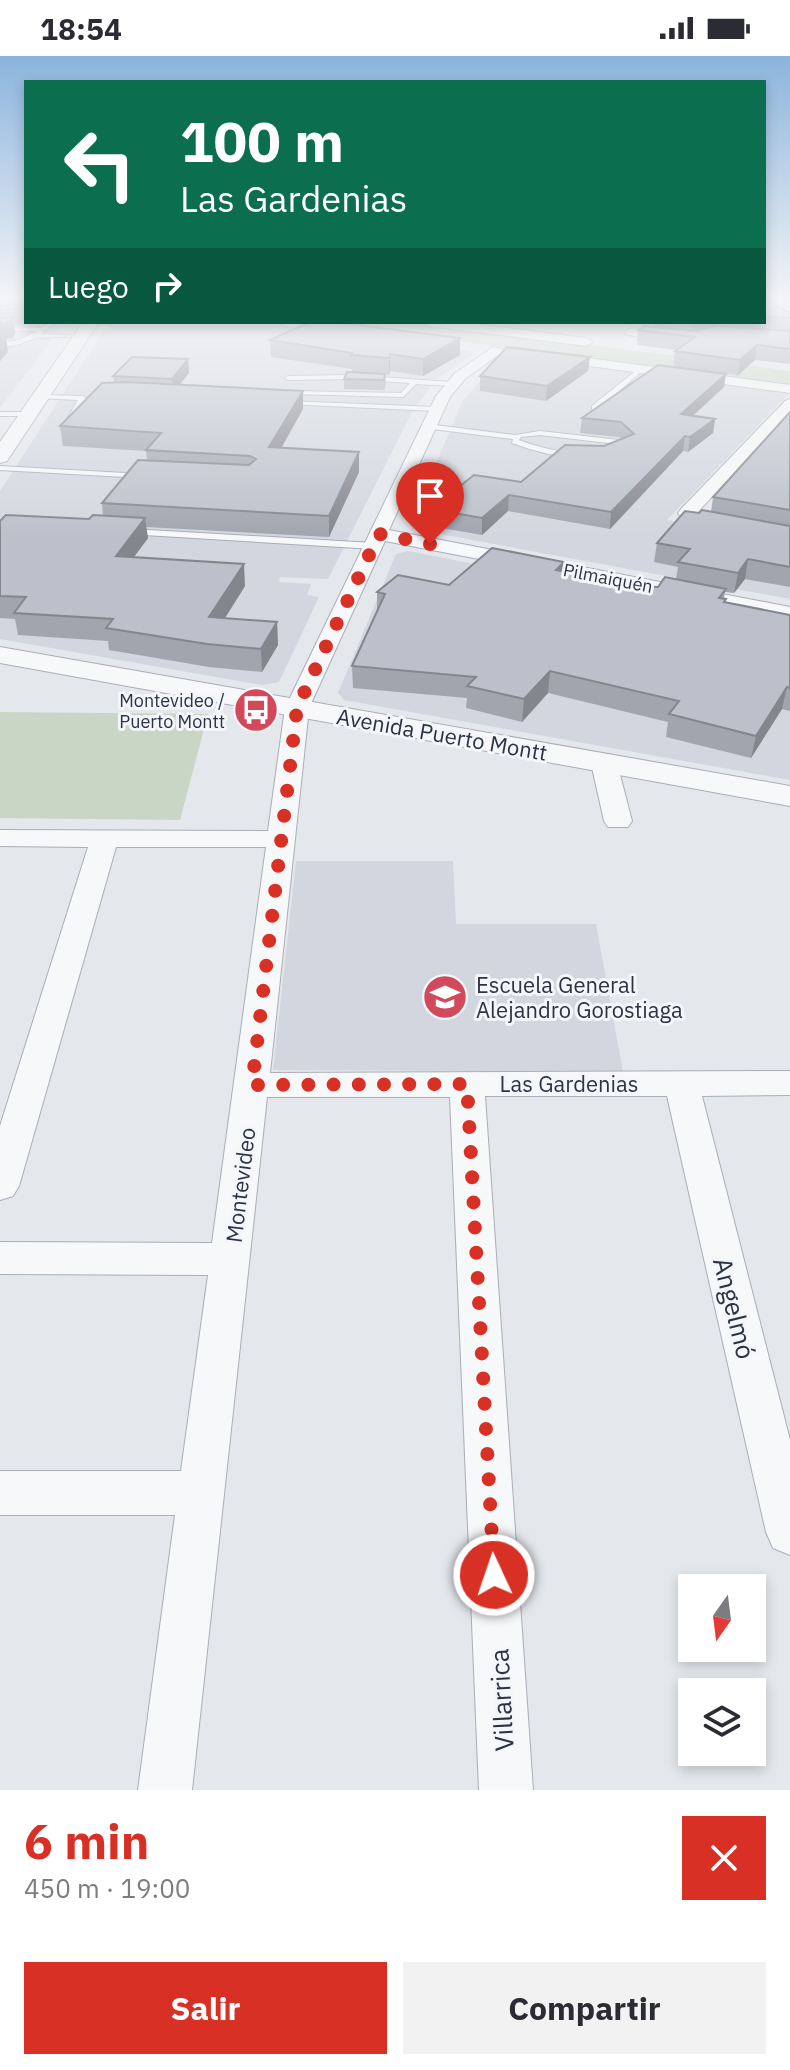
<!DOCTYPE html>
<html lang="es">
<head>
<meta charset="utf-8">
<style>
  :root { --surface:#fff; --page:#f2f2f3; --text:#2b2b33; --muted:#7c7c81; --accent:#d93025 }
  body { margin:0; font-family:"IBM Plex Sans",sans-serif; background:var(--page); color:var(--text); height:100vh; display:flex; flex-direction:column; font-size:30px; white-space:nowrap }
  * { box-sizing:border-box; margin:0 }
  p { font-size:26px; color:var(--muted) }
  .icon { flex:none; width:44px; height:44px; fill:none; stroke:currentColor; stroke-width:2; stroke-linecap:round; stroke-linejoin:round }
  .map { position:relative; height:1734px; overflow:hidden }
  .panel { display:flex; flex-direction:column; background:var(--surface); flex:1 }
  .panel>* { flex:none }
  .hud { position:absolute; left:24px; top:24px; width:742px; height:244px; border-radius:0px; box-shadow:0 4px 12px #0003; background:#0b6e4f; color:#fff; overflow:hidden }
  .needle { width:52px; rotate:194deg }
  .tools { position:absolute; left:678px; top:1518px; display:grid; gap:16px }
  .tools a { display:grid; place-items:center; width:88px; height:88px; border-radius:0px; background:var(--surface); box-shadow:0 4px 12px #0003; font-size:40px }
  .pin { position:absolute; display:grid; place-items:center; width:68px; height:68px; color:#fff; margin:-82px -34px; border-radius:50% 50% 50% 0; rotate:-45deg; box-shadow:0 0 8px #0007 }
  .pin .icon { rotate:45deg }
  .me { position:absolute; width:88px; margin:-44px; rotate:357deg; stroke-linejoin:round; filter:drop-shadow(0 0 6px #0008) }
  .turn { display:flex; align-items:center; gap:28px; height:168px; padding:0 24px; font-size:36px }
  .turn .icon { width:104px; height:104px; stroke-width:2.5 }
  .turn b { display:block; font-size:56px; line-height:68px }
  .then { display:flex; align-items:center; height:76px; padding:0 24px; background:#0003; gap:16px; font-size:30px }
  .round { display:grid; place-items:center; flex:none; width:84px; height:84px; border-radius:0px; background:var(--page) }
  .summary { display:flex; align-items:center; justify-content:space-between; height:136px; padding:0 24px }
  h1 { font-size:48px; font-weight:700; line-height:60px; color:var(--accent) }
  .primary-button { display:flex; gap:16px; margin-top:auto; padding:16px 24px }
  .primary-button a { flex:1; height:92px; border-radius:0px; background:var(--accent); color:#fff; font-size:32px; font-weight:700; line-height:92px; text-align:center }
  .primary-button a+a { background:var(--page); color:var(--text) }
  .status { display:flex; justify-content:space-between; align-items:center; height:56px; padding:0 40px; background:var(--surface); direction:ltr }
  .status svg { height:22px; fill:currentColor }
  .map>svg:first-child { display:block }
</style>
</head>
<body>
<div class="status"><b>18:54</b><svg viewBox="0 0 49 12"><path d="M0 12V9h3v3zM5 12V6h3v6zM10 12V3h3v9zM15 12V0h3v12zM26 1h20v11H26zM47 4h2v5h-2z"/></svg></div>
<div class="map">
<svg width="790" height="1734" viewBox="0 0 790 1734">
  <rect width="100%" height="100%" fill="#e4e7ec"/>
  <path fill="#d2d6de" d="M0,239l26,27h39l-65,86z
    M110,266h144l215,29 4,3 -34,23 -25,31 -86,171 -48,-2 -1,5 32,2 -4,11 12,2 -40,85 -17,3 -262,-46v-148z
    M517,301l272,37 -122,126 123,21v58l-377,-70 -3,-4 52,-123 23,-27z
    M408,495l382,75v154l-446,-80 -6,-7 58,-139z
    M296,805h157l3,63h140l27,148 -350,-2z"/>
  <path fill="#c9d6c5" d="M313,266h102l375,49v14z
    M0,656l208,2 -28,106 -180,-2z"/>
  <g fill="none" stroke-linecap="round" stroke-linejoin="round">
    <g stroke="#a9aeb7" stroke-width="2">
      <path id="service" d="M49,266h6l-14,12 45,2 -51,2 -18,7 -17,2v-4l19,-3 19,-9h-38v-4l42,1z
        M639,312l5,1 -46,41h-6v-4z
        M351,319l100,7 3,2 -3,2 -35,-2 -13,13 -111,-3 -2,-3 111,2 9,-10 -59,-4 -63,1 -3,-2 3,-2z
        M41,339l42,1 3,2 -17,31 -4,2 -4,-2 17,-29 -39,-2z
        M287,345l149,6 4,2 -4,2 -151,-7z
        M0,356h30l4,2 -4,2h-30z
        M427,368l88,11 25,-4 79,9 11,8c-32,21 -85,7 -118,-5l1,-4 -89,-11v-4zM540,379l77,9 4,3c-30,14 -72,4 -102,-7l2,-3z
        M0,410l143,8 4,2 -4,2 -143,-8z
        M131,473l243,14 4,3 -4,3 -246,-15v-4z"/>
    </g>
    <g stroke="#a9aeb7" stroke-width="2">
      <path id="minor" d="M764,239h6l20,13v9l-26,-15z
        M279,266c21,0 54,-4 71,8l-6,4 -59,-8z
        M424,266h36l126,16 7,4 -7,4 -156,-20z
        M631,272l47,5 7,4 -7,4 -52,-6 -2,-3z
        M493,291l12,3 -40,29 -15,18 -61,133 401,77v12l-405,-78 -76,167 -39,365 520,-2v24l-88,1 88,344v115l-17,-7 -7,-16 -99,-436h-182l48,694h-54l-29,-693h-183l-75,693h-54l37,-275h-175v-44h181l27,-196 -208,-1v-32l212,1 54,-396h-150l-97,339 -6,10 -13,4v-74l88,-279 -88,-1v-16l268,1 17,-123 151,-312 19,-23z
        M550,297l240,32v8l-245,-33v-6z
        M790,343v14l-94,101 9,4 85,14v12l-106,-21 -6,-10 3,-4 104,-108z
        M604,699l9,3 4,5 15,58 -4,6h-20l-4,-6 -13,-58 4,-5z"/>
    </g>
    <g stroke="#a9aeb7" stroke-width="2">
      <path id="tertiary" d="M83,266h16l-92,139 -7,2v-21z
        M0,591l790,139v20l-790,-143z"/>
    </g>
    <use href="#service" fill="#f7f8fa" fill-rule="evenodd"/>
    <use href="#minor" fill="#f7f8fa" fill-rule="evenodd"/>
    <use href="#tertiary" fill="#f7f8fa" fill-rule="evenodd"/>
  </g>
  <path fill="#a1a5ae" d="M0,239h26l-2,30h-10l1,9 -3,4 -6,1 2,13 -8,9z
    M764,242l26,15v51l-35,-4 -17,15 -65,-8 2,-16 2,-1 -40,-5 1,-15 16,-3 1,-5h109z
    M270,284l190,15 -37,21 -33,-5 -1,4 -4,-1 1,10 -2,6 -40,-1v-10l8,-7v-3l-81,-12z
    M188,303l1,14 -9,11 123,7v18l-22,39 78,24 -30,65 -183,-10 2,11 -14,19 111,29 -20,32 52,4 1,23 -16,27 -53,-5 -100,-17 -1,-9 -90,-6 -3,-16 -15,-1v-97l89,-2 14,-3 -1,-13 45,-43 -1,-9 -83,-5 -3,-20 54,-44 -1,-6z
    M588,315l-42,30 -66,-10v-15z
    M724,331l-31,29 22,3 -2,14 -25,19 -5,-1 -73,78 -102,-18 -26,24 -52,-9 1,-17 90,-27 101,-43 -3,-2 -39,-4 2,-15z
    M790,356v175l-45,-8 -11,14 -9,-1 -1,7h2l-1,3 65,13v96l-8,-2 -31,49 -85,-21 2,-15 -120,-29 -26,29 -56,-14 1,-10 -114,-10 -1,-22 25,-54v-20l72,-7 115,-23 -1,9 81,15 14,1 18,-8 2,-12 -24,-5 3,-19 42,-30 12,-1 2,-15z"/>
  <path fill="#83868d" d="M26,248v18l-2,3 -3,-16z
    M13,262l2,16 -3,4 -6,1 2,13 -8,9v-37z
    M693,266h23l-1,4 -23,6z
    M460,282v17l-37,21v-17z
    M757,289l-2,15 -17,15 2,-15z
    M390,298v17l-1,4v-17z
    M590,301l-2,14 -42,30 1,-15z
    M188,303l1,14 -16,20 -1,-14z
    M726,318l-2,13 -45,41 2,-14z
    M303,335v18l-33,59 -1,-21z
    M715,363l-2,14 -25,19 2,-15z
    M685,380l-2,15 -73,78 1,-17z
    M359,396v20l-30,65v-21z
    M509,439l-1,16 -26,24v-17z
    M145,462l3,20 -29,39 -3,-21z
    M748,503l-3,20 -11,14 4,-20z
    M564,506l-2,19 -6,-11z
    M244,508l1,22 -34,54 -2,-23z
    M277,566l1,23 -16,27 -1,-23z
    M550,615l-2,22 -26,29 2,-23z
    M787,631l-5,22 -31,49 5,-22z"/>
  <path fill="#bbc0ca" stroke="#83868d" stroke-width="2" d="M0,239h26v9l-5,5 -21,1z
    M764,242l26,15v5l-26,-2z
    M0,262h13l-4,4 -9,2z
    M310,266h24l126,16 -37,21 -33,-5 -1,4 -38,-3 1,-2 -82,-13z
    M644,270l50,5 23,-5 73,5v18l-33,-4 -17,15 -65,-9 20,-14 -57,-7z
    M507,291l83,10 -43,29 -67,-10z
    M132,301l56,2 -16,20 -59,-3z
    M658,309l68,9 -45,40 34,5 -25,18 -5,-1 -74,76 -102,-17 -27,23 -51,-9 43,-34 47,7 44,-37 39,1 30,-12 -13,-12 -39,-4z
    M347,316l38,2 -1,6 -40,-1z
    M126,326l177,9 -34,56 90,5 -30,64 -227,-13 36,-43 111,5 7,-6 -6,-3 -104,-6 15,-17 -101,-7 42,-43z
    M790,356v98l-77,-13z
    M702,454l88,16v41l-42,-8 -10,14 -60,-11 12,-13 -33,-6 28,-32 14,2z
    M6,459l83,4 4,-4 52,3 -29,38 128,8 -35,53 68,5 -16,27 -54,-5 -101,-16 7,-9 -99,-6 12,-16 -26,-1v-75z
    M492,492l72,14 -8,8 88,16 14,1 7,-10 61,12 -7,9 7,1 -2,3 66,13v73l-3,-1 -31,49 -87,-22 10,-13 -129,-30 -26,28 -57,-13 9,-9 -124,-11 33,-72 -8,-2 21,-17 51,10z"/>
  <linearGradient id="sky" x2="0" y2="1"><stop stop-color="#8bb4dd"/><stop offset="0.5" stop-color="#f3f4f6"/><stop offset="1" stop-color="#f3f4f6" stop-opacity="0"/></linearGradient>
  <rect width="790" height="482" fill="url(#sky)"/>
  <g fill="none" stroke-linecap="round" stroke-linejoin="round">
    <path stroke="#d93025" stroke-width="14" stroke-dasharray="0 25.2" d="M430,488l-51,-10 -82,174 -45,377 215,-1 27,491"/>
  </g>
  <defs>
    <g id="bus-disc" transform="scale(2.3)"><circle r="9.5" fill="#d1495b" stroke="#f4f6f9"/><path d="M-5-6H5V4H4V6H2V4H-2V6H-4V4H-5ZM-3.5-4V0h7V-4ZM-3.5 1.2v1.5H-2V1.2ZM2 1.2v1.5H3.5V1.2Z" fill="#fff"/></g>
    <g id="school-disc" transform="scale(2.3)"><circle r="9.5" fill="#d1495b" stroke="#f4f6f9"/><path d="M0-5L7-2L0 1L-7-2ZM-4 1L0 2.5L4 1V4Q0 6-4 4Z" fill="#fff"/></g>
  </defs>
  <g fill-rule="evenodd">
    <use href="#bus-disc" x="256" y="654"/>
    <use href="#school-disc" x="445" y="941"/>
  </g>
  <g text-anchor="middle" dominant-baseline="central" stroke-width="6" stroke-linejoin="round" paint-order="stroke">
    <g font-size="18" fill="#2b3445" stroke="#f4f6f9">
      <text transform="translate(608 522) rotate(11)">Pilmaiquén</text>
    </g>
    <g font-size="18" fill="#2b3445" stroke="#f4f6f9" text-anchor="end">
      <text x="225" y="644">Montevideo /<tspan x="225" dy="21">Puerto Montt</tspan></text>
    </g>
    <g font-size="22" fill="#2b3445" stroke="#f4f6f9">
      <text transform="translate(442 678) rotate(10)">Avenida Puerto Montt</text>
      <text x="569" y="1027">Las Gardenias</text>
      <text transform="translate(240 1129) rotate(-83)">Montevideo</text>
    </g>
    <g font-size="22" fill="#2b3445" stroke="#f4f6f9" text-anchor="start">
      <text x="476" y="928">Escuela General<tspan x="476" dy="25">Alejandro Gorostiaga</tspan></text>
    </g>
    <g font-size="26" fill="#2b3445" stroke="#f4f6f9">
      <text transform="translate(735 1252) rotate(76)">Angelmó</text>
      <text transform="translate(501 1644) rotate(-93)">Villarrica</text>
    </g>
  </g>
</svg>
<div class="tools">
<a><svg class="needle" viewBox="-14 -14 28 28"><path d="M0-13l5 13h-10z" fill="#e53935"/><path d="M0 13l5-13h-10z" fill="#7c7c81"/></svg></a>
<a><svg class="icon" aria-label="layers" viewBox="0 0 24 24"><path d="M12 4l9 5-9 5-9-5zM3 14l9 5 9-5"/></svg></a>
</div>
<div class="pin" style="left:430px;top:488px;background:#d93025"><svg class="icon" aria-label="arrive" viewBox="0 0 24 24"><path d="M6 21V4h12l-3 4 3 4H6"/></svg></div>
<svg class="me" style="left:494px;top:1519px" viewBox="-20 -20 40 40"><circle r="17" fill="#d93025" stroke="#fff" stroke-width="3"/><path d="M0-11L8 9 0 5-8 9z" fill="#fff"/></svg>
<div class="hud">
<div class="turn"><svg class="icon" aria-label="left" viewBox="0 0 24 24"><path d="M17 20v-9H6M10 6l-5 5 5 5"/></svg><div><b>100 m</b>Las Gardenias</div></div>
<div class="then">Luego<svg class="icon" aria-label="right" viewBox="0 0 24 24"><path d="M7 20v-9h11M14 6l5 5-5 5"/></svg></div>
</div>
</div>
<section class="panel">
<div class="summary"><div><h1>6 min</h1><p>450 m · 19:00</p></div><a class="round" style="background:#d93025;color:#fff"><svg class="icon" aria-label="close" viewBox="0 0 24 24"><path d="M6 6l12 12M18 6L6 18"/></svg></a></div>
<div class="primary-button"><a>Salir</a><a>Compartir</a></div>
</section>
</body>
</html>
